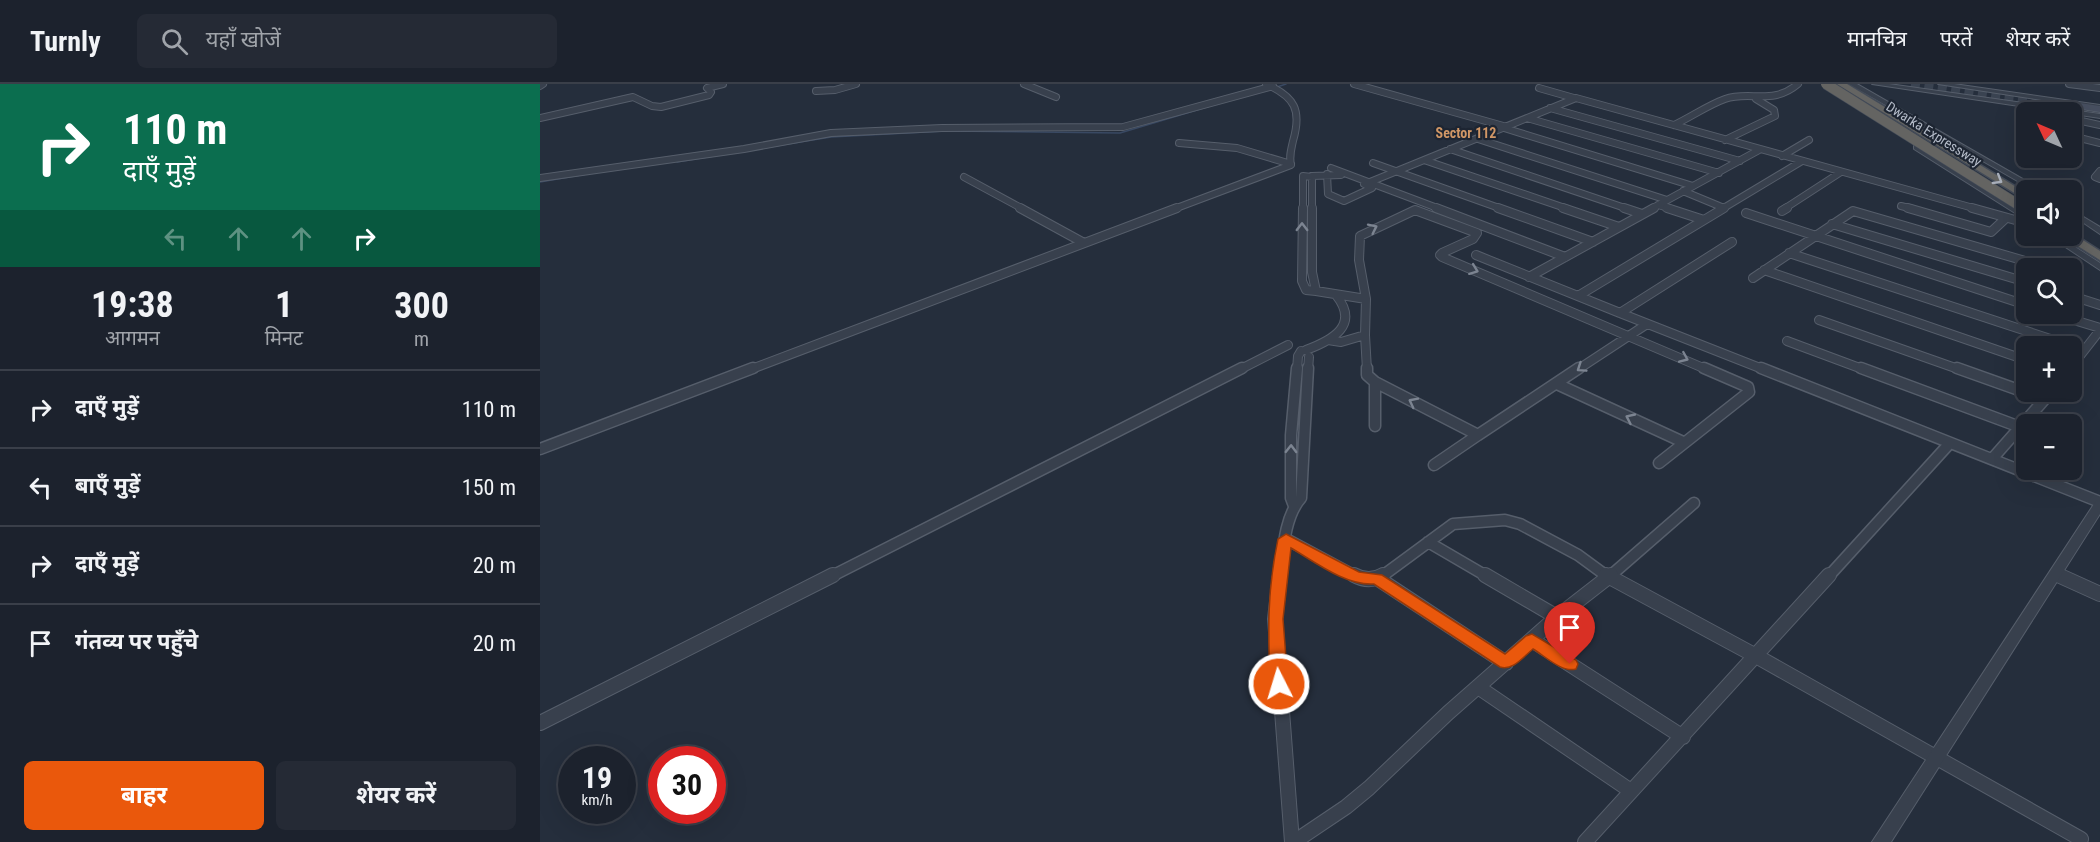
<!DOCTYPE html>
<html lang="hi">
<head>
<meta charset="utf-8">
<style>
  :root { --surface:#1c222d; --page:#252a35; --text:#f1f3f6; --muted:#a0a4aa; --line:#3a3f49; --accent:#ea580c }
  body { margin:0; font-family:"Roboto Condensed","Noto Sans Devanagari",sans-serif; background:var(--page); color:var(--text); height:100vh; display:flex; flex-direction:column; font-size:22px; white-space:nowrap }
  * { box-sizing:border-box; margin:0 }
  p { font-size:20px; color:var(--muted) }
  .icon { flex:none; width:33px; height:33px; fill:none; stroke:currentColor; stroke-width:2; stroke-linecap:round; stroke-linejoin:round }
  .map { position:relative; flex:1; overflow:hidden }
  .drawer { display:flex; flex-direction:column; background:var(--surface); width:540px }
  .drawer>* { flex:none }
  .top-card { background:#0b6e4f; color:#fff; overflow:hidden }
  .needle { width:39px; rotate:314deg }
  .controls { position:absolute; left:1476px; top:18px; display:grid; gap:12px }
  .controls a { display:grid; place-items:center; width:66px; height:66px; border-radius:9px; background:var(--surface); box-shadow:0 6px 24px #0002,0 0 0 2px var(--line); font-size:30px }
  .speed { position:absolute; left:18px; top:662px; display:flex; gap:12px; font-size:30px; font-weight:700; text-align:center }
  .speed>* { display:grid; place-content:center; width:78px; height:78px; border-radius:50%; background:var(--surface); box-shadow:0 6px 24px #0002,0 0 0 2px var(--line); line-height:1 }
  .speed small { font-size:15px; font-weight:400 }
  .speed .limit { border:9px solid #d22; background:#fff; color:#111 }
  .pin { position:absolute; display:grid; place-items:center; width:51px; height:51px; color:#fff; margin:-62px -26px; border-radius:50% 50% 50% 0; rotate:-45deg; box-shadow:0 0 6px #0007 }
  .pin .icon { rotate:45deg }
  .me { position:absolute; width:66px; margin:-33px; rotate:355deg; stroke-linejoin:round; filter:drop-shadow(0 0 4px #0008) }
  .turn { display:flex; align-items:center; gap:21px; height:126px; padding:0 24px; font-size:27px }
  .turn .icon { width:78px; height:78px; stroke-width:2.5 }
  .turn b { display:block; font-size:42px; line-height:51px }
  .lanes { display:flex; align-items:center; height:57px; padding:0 24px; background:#0003; justify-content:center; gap:30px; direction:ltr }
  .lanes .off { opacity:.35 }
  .eta { display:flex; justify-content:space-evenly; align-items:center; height:102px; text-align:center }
  .eta b { font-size:36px; font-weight:700; line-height:42px }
  .primary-button { display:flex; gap:12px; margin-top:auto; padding:12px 24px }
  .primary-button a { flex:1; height:69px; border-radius:9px; background:var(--accent); color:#fff; font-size:24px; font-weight:700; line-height:69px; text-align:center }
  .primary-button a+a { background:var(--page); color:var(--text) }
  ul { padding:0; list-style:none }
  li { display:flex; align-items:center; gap:18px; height:78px; padding:0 24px; border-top:2px solid var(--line) }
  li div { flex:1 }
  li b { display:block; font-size:22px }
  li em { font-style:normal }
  header { display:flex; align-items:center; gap:36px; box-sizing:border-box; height:84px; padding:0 30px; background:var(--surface); border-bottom:2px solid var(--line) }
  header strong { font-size:28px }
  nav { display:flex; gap:33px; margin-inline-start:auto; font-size:21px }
  .search { width:420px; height:54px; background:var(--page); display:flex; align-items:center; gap:15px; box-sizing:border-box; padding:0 21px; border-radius:9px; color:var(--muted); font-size:22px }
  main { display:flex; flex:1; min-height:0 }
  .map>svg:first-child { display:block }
</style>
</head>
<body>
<header>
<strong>Turnly</strong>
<div class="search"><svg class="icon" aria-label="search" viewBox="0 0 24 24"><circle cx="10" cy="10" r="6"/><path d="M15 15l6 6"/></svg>यहाँ खोजें</div>
<nav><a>मानचित्र</a><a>परतें</a><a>शेयर करें</a></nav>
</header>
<main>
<section class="drawer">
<div class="top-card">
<div class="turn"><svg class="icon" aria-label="right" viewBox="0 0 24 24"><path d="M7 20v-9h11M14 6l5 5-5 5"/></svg><div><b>110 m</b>दाएँ मुड़ें</div></div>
<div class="lanes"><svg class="icon off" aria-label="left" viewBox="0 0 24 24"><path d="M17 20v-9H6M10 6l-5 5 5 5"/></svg><svg class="icon off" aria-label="ahead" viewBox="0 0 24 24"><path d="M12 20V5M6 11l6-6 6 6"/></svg><svg class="icon off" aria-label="ahead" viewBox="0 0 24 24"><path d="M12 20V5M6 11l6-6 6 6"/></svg><svg class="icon" aria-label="right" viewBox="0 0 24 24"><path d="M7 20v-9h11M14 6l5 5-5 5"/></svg></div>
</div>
<div class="eta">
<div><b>19:38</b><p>आगमन</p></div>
<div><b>1</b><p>मिनट</p></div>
<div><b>300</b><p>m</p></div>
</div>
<ul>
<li><svg class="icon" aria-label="right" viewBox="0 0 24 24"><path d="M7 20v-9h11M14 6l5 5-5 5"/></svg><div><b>दाएँ मुड़ें</b></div><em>110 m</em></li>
<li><svg class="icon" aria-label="left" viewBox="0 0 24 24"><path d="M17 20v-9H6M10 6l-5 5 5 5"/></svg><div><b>बाएँ मुड़ें</b></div><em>150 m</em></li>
<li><svg class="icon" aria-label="right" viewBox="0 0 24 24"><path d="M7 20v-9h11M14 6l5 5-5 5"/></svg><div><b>दाएँ मुड़ें</b></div><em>20 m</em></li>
<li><svg class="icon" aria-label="arrive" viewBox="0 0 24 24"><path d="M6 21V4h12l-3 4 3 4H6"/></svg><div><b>गंतव्य पर पहुँचे</b></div><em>20 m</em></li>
</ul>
<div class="primary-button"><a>बाहर</a><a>शेयर करें</a></div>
</section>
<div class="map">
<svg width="1560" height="758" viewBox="0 0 1560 758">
  <rect width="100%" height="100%" fill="#252e3c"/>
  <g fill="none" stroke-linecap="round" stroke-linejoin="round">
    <path stroke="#394963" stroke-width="1.5" d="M737,3l9,-3
      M137,78l154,-25 114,-6 175,2 107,-32
      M0,98l47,-8"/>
    <path stroke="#3a4351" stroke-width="9" stroke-dasharray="9 4.5" stroke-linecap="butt" d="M1371,0l156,23"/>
    <g stroke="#565e6b" stroke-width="8">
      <path id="minor-far3" d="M484,0l32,13
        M814,0l153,43
        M1529,0l31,4
        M0,2l3,-2
        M999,4l35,10
        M276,7l19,-1 21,-6
        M1010,24l190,53
        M0,34l93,-21 19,9 9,1 48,-12 2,-3 -4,-4 16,-4
        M987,34l192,55
        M1537,36l23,5
        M1134,41c17,-8 34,-20 51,-26 25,-9 47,7 73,-15
        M964,44l189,58
        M1532,52l28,7
        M938,55l189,61
        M1185,56l50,-24 -1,-6 -18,-11
        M639,59l58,5 54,16
        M910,65l178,60
        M1242,72l27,-16
        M884,76l144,49
        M833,79l129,46
        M791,84l109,41
        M1560,87l-5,6 5,2
        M787,90l1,20 16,7 28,-13 -8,-4
        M772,92l29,-1
        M424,93l59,32
        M0,94l204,-29 87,-16 111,-5 181,-1 150,-41
        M830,98l206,-84 401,111
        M1143,107l41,17
        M1118,121l14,4
        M1361,122l12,3
        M634,125l117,-44c-2,-9 0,-15 2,-24 9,-31 2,-44 -27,-57
        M763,125v-33l9,1v32
        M1111,125l108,-59
        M1182,125l80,-48
        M1244,125l57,-37"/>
    </g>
    <g stroke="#565e6b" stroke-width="10">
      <path id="minor-far2" d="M480,124l64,35
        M763,124l-1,73 4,9 10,1 -4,-19v-64
        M896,124l129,49
        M958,124l95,34
        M1023,124l56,19
        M1084,124l18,6
        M1127,124l37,12
        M1368,124l83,24 15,-14
        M1432,124l54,15
        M1242,127l5,-3
        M1206,129l280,92
        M1292,140l194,58
        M1249,169l295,97
        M936,171l144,58 112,-71
        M1224,186l262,90
        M989,193l125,-69
        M1213,194l100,-67 179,52
        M776,207l50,8
        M1038,212l146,-88
        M1532,212l28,9
        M1080,229l145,57
        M1514,230l46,14
        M1279,236l142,50
        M825,251l2,35
        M788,256l13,2 24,-7 1,-36 -7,-39 1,-24 55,-26 62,23 -4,6 -31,14 -2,2 2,2 266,113
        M1247,257l78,29
        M766,266c27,-10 54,-25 30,-55
        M1532,282l28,-36
        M209,286l428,-162
        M699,286l49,-25
        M757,286l1,-14 3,-5
        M768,286l1,-13
        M1037,286l70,-46"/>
    </g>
    <g stroke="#565e6b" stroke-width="13">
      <path id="minor-far1" d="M827,284v7l8,7 103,53 101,-67
        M1221,284l339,134
        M1321,284l159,59
        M1417,284l87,31
        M835,298v44
        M1017,300l126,58
        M0,365l213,-81
        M1452,375l59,-67
        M1119,379l90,-71 -1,-5 -44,-19
        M894,381l44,-30
        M754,422l-3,-8v-63l6,-67
        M746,455l71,38
        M888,458l60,35
        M1515,490l6,3
        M290,493l412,-209
        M740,493c3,-25 4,-60 21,-79l7,-130
        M841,493l72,-53 52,-4 15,4 58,31 30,22
        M1069,493l85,-74
        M1288,493l122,-134"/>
    </g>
    <g stroke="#565e6b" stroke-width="16">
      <path id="minor" d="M740,491l-5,44 17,223
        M814,491c9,5 19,6 29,0
        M945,491l72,42
        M1066,491l150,81 325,183
        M1518,491l42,19
        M837,494l129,85
        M992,556l151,97
        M938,603l153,104
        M0,639l293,-148
        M754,758l52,-35 23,-19 79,-75 109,-96 54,-42
        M1045,758l244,-267"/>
    </g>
    <g stroke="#565e6b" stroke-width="2">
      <path id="tertiary" d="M1309,0h8l185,106h-9z
        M1332,0h17l211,30v4z
        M1398,0h16l146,21v4z
        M1374,61h6l83,55 23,-3v4l-16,3 16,11v5l-112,-71z
        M1532,126l28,17v7l-28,-19z
        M1509,152h9l42,27v7z
        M1560,416v14l-209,328h-19l224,-341z"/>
    </g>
    <g stroke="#565e6b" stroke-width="2">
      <path id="secondary" d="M1526,17l34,5v6l-37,-6 -1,-2z"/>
    </g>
    <g stroke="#434b58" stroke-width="3">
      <path id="trunk" d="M1297,0h10l179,109v7z
        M1532,149l28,18v9l-38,-24z"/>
    </g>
    <use href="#minor-far3" stroke="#38404d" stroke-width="6"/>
    <use href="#minor-far2" stroke="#38404d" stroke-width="8"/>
    <use href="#minor-far1" stroke="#38404d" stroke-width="10"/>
    <use href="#minor" stroke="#38404d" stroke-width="14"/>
    <use href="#tertiary" fill="#38404d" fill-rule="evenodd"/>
    <use href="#secondary" fill="#474f60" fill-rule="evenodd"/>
    <use href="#trunk" fill="#646462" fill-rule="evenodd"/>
    <g stroke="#434b58" stroke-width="11" stroke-linecap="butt">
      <path id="trunk-bridge-far1" d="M1286,0l199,125"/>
    </g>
    <g stroke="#434b58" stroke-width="14" stroke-linecap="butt">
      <path id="trunk-bridge" d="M1483,124l3,2"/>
    </g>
    <use href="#trunk-bridge-far1" stroke="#646462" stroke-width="10"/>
    <use href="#trunk-bridge" stroke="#646462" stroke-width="13"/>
  </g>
  <defs><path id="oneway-chevron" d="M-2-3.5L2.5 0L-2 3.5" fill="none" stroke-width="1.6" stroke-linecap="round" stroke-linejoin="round" transform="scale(1.5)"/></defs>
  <use stroke="#a8aeb9" href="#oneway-chevron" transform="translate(1458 96) rotate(31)"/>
  <g stroke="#7c8491">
    <use href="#oneway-chevron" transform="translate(762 143) rotate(-90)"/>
    <use href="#oneway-chevron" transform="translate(833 144) rotate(-26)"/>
    <use href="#oneway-chevron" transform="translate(934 186) rotate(21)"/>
    <use href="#oneway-chevron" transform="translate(1144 274) rotate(23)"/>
    <use href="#oneway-chevron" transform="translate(1041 284) rotate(146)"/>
    <use href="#oneway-chevron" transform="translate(873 318) rotate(-153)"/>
    <use href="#oneway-chevron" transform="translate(1090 334) rotate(-155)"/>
    <use href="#oneway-chevron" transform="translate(751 365) rotate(-89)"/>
  </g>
  <path fill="#ea580c" stroke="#983908" stroke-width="1.5" d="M746,450l73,38 23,3 123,79 21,-18 6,-2 44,26 2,4 -2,5c-14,4 -31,-13 -43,-20 -10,8 -20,22 -33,18l-126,-83c-28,2 -59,-22 -83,-36l-8,71 5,65 -3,4 -6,2 -6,-2 -3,-4c-2,-53 -3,-93 8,-145z"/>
  <g text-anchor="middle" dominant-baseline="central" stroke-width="4.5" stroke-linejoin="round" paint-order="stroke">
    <g font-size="14" font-weight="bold" fill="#d19766" stroke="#1d2532">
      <text x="926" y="49">Sector 112</text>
    </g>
    <g font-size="14" fill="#b4bbc8" stroke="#1d2532">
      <text transform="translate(1394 50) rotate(32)">Dwarka Expressway</text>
    </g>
  </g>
</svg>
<div class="controls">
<a><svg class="needle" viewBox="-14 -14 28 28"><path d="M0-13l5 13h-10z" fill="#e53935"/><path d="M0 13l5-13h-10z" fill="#a0a4aa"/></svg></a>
<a><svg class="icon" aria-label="sound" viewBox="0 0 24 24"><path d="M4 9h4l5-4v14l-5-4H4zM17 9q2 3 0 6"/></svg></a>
<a><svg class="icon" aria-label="search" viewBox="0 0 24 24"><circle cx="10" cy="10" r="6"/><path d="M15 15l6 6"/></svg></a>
<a>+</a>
<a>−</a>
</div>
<div class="speed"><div>19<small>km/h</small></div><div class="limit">30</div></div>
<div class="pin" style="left:1030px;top:580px;background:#d93025"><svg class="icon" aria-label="arrive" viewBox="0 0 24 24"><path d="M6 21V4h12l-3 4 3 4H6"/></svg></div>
<svg class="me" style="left:739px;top:600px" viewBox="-20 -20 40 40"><circle r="17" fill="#ea580c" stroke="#fff" stroke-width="3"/><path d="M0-11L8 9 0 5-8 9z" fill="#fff"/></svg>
</div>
</main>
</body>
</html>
